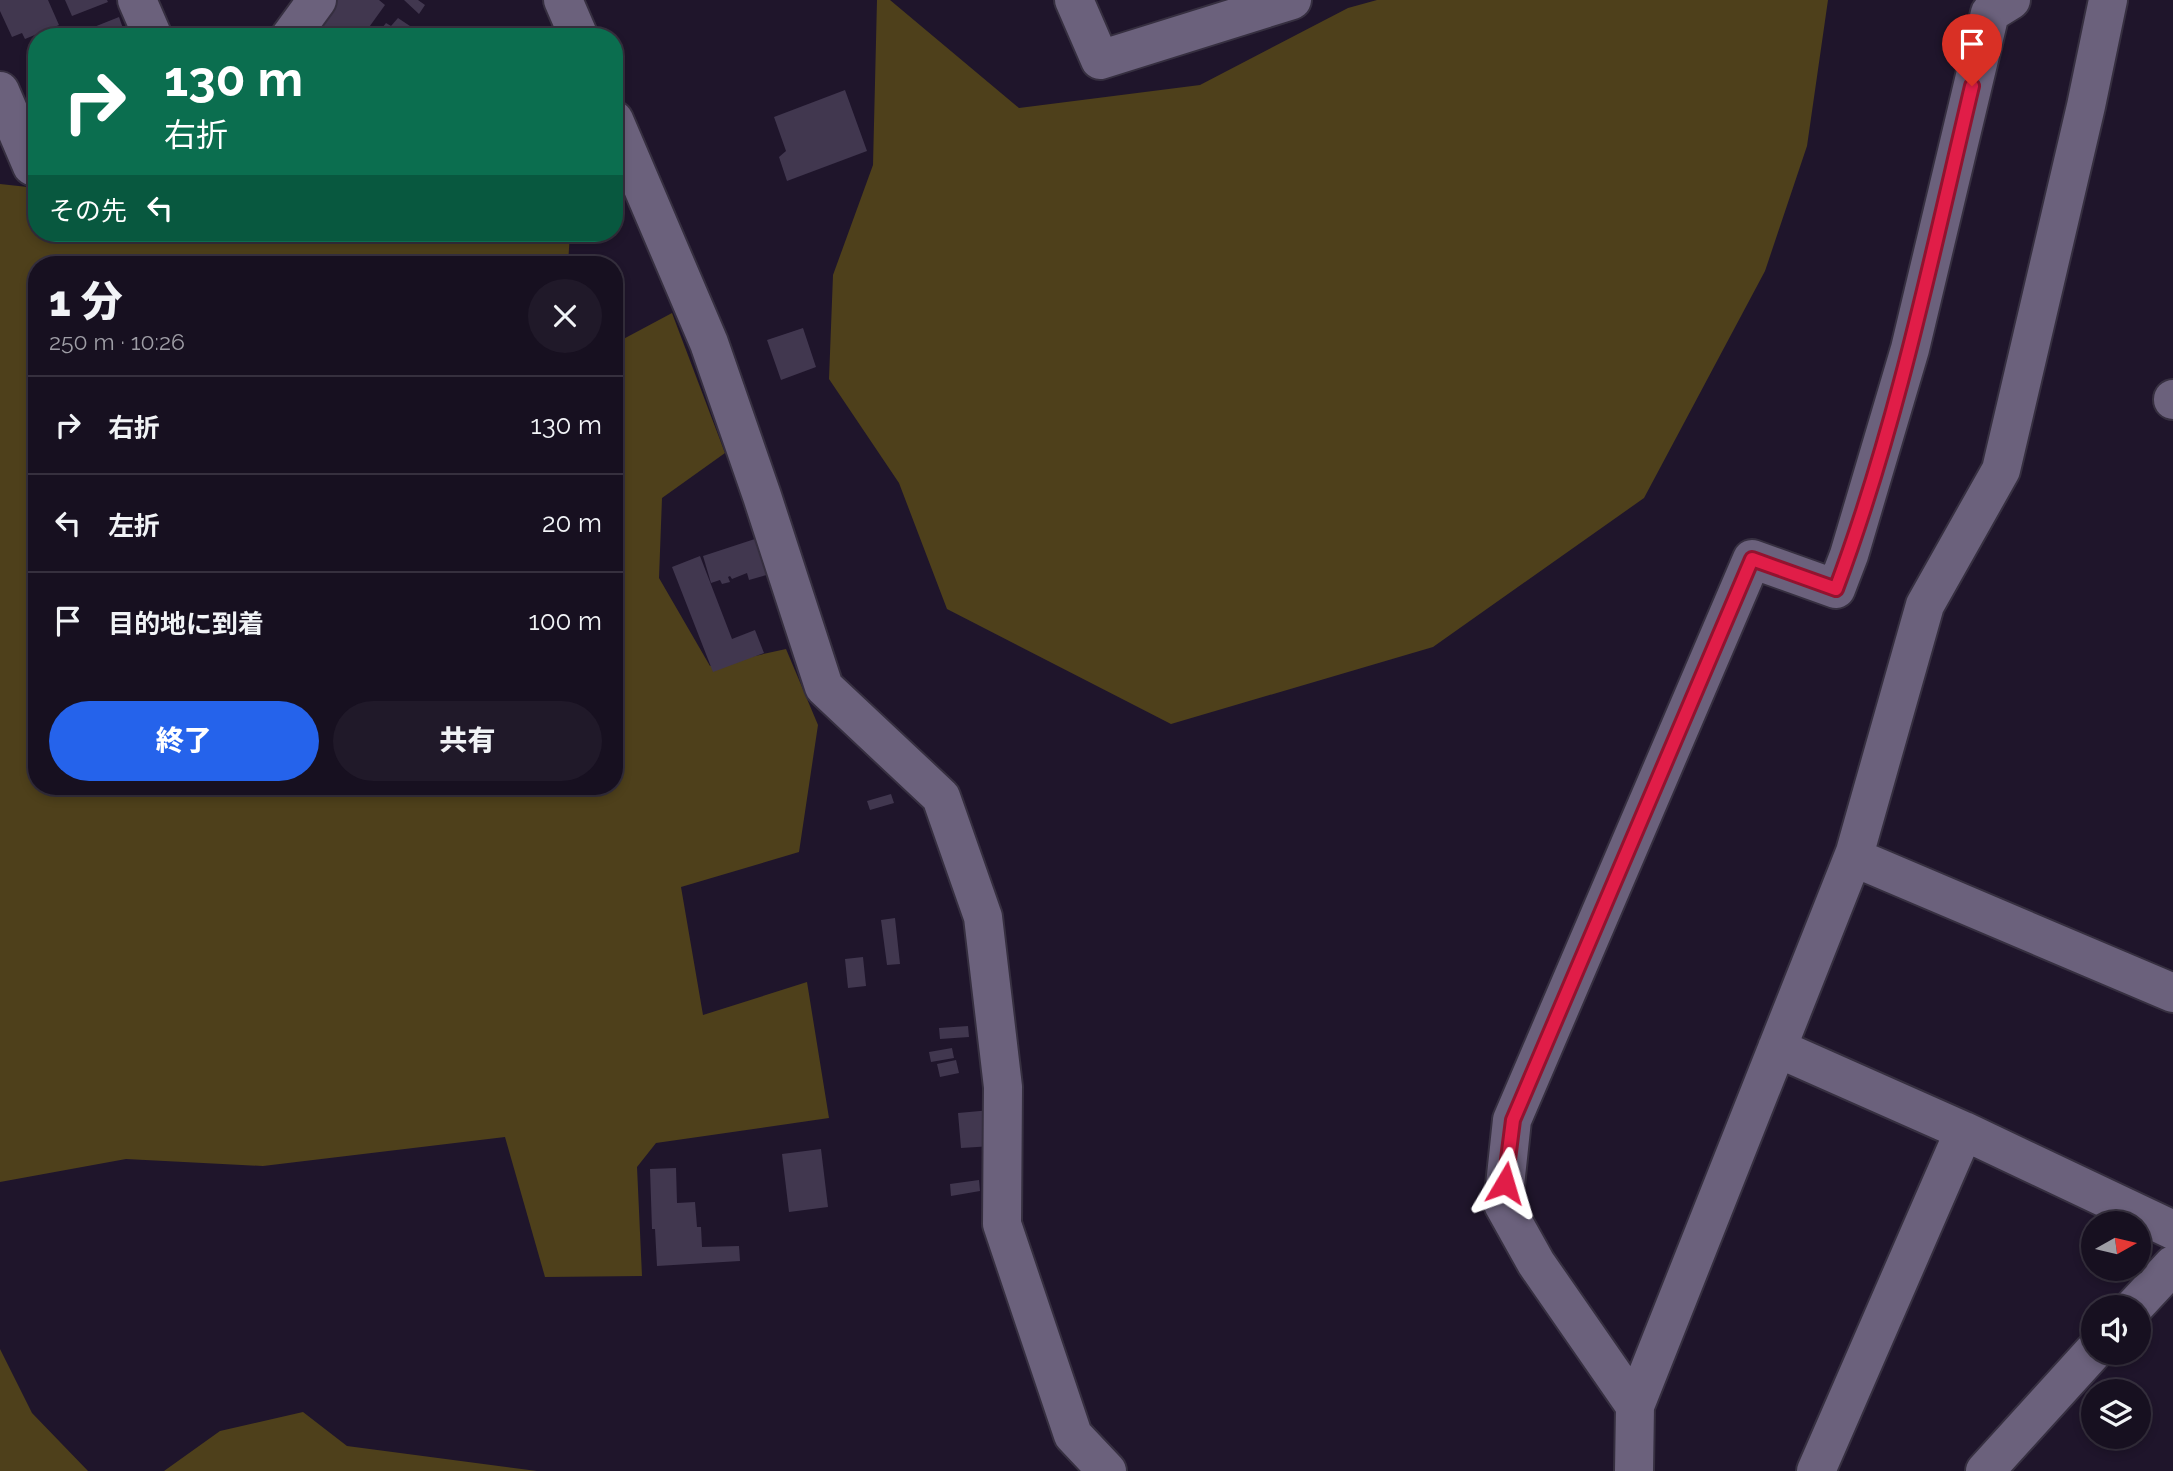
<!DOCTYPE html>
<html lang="ja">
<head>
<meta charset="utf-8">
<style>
  :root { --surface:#171020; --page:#201929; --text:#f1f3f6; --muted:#9e9da5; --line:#36303e; --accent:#2563eb }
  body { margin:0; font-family:Raleway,"Noto Sans JP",sans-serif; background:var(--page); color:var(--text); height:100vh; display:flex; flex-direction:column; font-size:26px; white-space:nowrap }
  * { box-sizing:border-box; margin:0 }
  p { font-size:23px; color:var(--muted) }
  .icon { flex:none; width:38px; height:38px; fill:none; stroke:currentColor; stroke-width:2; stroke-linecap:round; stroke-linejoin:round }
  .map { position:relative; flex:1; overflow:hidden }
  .panel { position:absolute; left:28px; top:256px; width:595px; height:539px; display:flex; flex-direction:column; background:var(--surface); border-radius:28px; box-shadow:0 4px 10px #0003,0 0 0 2px var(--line) }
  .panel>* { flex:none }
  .top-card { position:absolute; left:28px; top:28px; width:595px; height:214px; border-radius:28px; box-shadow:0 4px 10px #0003,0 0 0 2px var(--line); background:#0b6e4f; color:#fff; overflow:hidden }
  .needle { width:46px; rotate:82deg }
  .tools { position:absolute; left:2081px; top:1211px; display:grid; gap:14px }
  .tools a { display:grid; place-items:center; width:70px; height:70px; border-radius:50%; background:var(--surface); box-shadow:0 4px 10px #0003,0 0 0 2px var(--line); font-size:35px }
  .pin { position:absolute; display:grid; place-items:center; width:60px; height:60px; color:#fff; margin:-72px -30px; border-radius:50% 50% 50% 0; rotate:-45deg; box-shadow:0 0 7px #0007 }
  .pin .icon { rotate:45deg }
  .me { position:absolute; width:77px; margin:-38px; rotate:7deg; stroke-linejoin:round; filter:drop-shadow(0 0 5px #0008) }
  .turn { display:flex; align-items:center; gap:24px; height:147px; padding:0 21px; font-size:32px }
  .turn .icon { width:91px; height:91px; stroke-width:2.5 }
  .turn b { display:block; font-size:49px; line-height:60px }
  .then { display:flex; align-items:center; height:66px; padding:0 21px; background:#0003; gap:14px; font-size:26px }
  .round { display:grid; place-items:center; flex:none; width:74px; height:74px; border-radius:37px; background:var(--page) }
  .summary { display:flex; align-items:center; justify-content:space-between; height:119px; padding:0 21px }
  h1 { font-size:42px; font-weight:800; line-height:52px }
  .cta { display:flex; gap:14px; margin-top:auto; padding:14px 21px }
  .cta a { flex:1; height:80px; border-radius:42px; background:var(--accent); color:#fff; font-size:28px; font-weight:800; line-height:80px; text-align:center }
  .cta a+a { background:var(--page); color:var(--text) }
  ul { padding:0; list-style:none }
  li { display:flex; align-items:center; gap:21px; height:98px; padding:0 21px; border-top:2px solid var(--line) }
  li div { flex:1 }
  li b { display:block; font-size:26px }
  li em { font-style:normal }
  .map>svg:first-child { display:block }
</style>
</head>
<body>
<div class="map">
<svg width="2173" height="1471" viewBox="0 0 2173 1471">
  <rect width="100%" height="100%" fill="#1f152b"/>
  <path fill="#4e401b" d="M877,0h13l129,108 181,-23 148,-77 29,-8h451l-21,146 -42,125 -121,227 -211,149 -262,77 -224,-115 -48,-126 -70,-104 4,-104 40,-110z
    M0,184l37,4v45h533l-2,31h-531v522h577v-442l58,-31 53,140 -63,45 -3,80 51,88 76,-17 32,76 -19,127 -118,35 22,128 104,-33 22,136 -173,25 -19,24 5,109 -97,1 -40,-140 -242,29 -137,-7 -126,23z
    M0,1349l32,64 56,58h-88z
    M303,1412l44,34 190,25h-373l56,-40z"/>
  <path fill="#41374f" d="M0,0h48l11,25 -34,14 -3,-6 -10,4 -12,-26z
    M65,0h42l1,2 -36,14z
    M334,0h45l6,5 -23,32h-34l2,-3 -10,-7z
    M404,0h14l7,5 -6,9z
    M119,17l7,20h-40l-2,-6z
    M398,18l15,10 8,9h-46l11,-14 5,3z
    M845,90l22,61 -80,30 -8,-24 7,-6 -12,-34z
    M803,328l13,39 -35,13 -14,-40z
    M767,535l10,37 -28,8 -2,-7 -15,6 -2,-3 -2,1 2,5 -8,2 -2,-4 -9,3 -8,-27z
    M700,556l32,83 23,-9 9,23 -51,19 -41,-105z
    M891,794l3,9 -24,7 -3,-9z
    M895,918l5,46 -13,1 -6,-45z
    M863,957l3,29 -18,2 -3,-29z
    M968,1026l1,11 -29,2 -1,-11z
    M952,1048l2,10 -23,4 -2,-10z
    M956,1060l3,13 -19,4 -3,-13z
    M991,1110l2,36 -32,2 -3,-35z
    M821,1149l7,58 -39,5 -7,-58z
    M676,1168l1,35 18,-1 2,25h4l1,20 37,-1 1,15 -83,5 -2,-37h-3l-2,-60z
    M979,1180l1,11 -29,5 -1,-12z"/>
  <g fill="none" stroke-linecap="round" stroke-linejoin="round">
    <g stroke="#362f40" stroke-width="42">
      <path id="minor" d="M137,0l16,37
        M563,0l16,37
        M1074,0l26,60 192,-60
        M290,37l27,-37
        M0,91l32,75
        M614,120l95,223 53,153 62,191 117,110 42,120 20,170 -1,137 71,211 34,36
        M2173,399v1
        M1853,857l320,136
        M1777,1048l187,83 209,99
        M2134,1307l39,-42
        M1635,1406l-99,-143 -33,-59 9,-84 240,-561 84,30 13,-34 61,-206 80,-336 21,-13
        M1634,1471l1,-65 220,-554 70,-247 76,-135 85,-364 22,-106
        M1816,1471l148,-340
        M1985,1471l108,-119"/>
    </g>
    <use href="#minor" stroke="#6b617c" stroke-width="38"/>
  </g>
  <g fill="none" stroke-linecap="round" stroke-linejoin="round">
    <g stroke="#92132f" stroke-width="18">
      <path id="route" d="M1505,1183l8,-63 239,-561 84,30c61,-163 96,-334 136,-503"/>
    </g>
    <use href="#route" stroke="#e11d48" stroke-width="12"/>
  </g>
</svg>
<div class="tools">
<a><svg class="needle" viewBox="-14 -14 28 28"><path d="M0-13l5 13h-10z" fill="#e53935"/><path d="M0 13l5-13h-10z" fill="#9e9da5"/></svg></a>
<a><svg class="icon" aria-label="sound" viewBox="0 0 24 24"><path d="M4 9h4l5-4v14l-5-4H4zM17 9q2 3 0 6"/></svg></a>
<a><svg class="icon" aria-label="layers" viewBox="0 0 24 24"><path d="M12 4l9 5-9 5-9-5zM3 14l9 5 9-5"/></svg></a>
</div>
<div class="pin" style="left:1972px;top:86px;background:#d93025"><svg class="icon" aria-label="arrive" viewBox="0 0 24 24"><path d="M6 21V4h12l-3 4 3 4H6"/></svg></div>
<svg class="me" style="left:1505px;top:1183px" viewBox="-20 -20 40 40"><path d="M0-17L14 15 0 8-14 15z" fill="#e11d48" stroke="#fff" stroke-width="4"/></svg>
<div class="top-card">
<div class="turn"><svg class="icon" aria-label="right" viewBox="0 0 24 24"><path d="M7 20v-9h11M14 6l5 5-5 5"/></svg><div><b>130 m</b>右折</div></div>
<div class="then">その先<svg class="icon" aria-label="left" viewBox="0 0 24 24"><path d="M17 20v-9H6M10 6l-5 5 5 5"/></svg></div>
</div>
<section class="panel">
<div class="summary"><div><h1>1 分</h1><p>250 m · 10:26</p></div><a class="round"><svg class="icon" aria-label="close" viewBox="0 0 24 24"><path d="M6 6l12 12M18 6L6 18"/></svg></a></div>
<ul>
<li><svg class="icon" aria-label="right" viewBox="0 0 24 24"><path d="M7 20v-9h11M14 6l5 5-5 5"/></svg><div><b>右折</b></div><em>130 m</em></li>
<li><svg class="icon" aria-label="left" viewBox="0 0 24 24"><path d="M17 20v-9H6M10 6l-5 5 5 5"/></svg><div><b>左折</b></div><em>20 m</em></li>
<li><svg class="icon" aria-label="arrive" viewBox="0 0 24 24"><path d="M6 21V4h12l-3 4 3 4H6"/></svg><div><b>目的地に到着</b></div><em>100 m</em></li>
</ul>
<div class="cta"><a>終了</a><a>共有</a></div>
</section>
</div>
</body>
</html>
